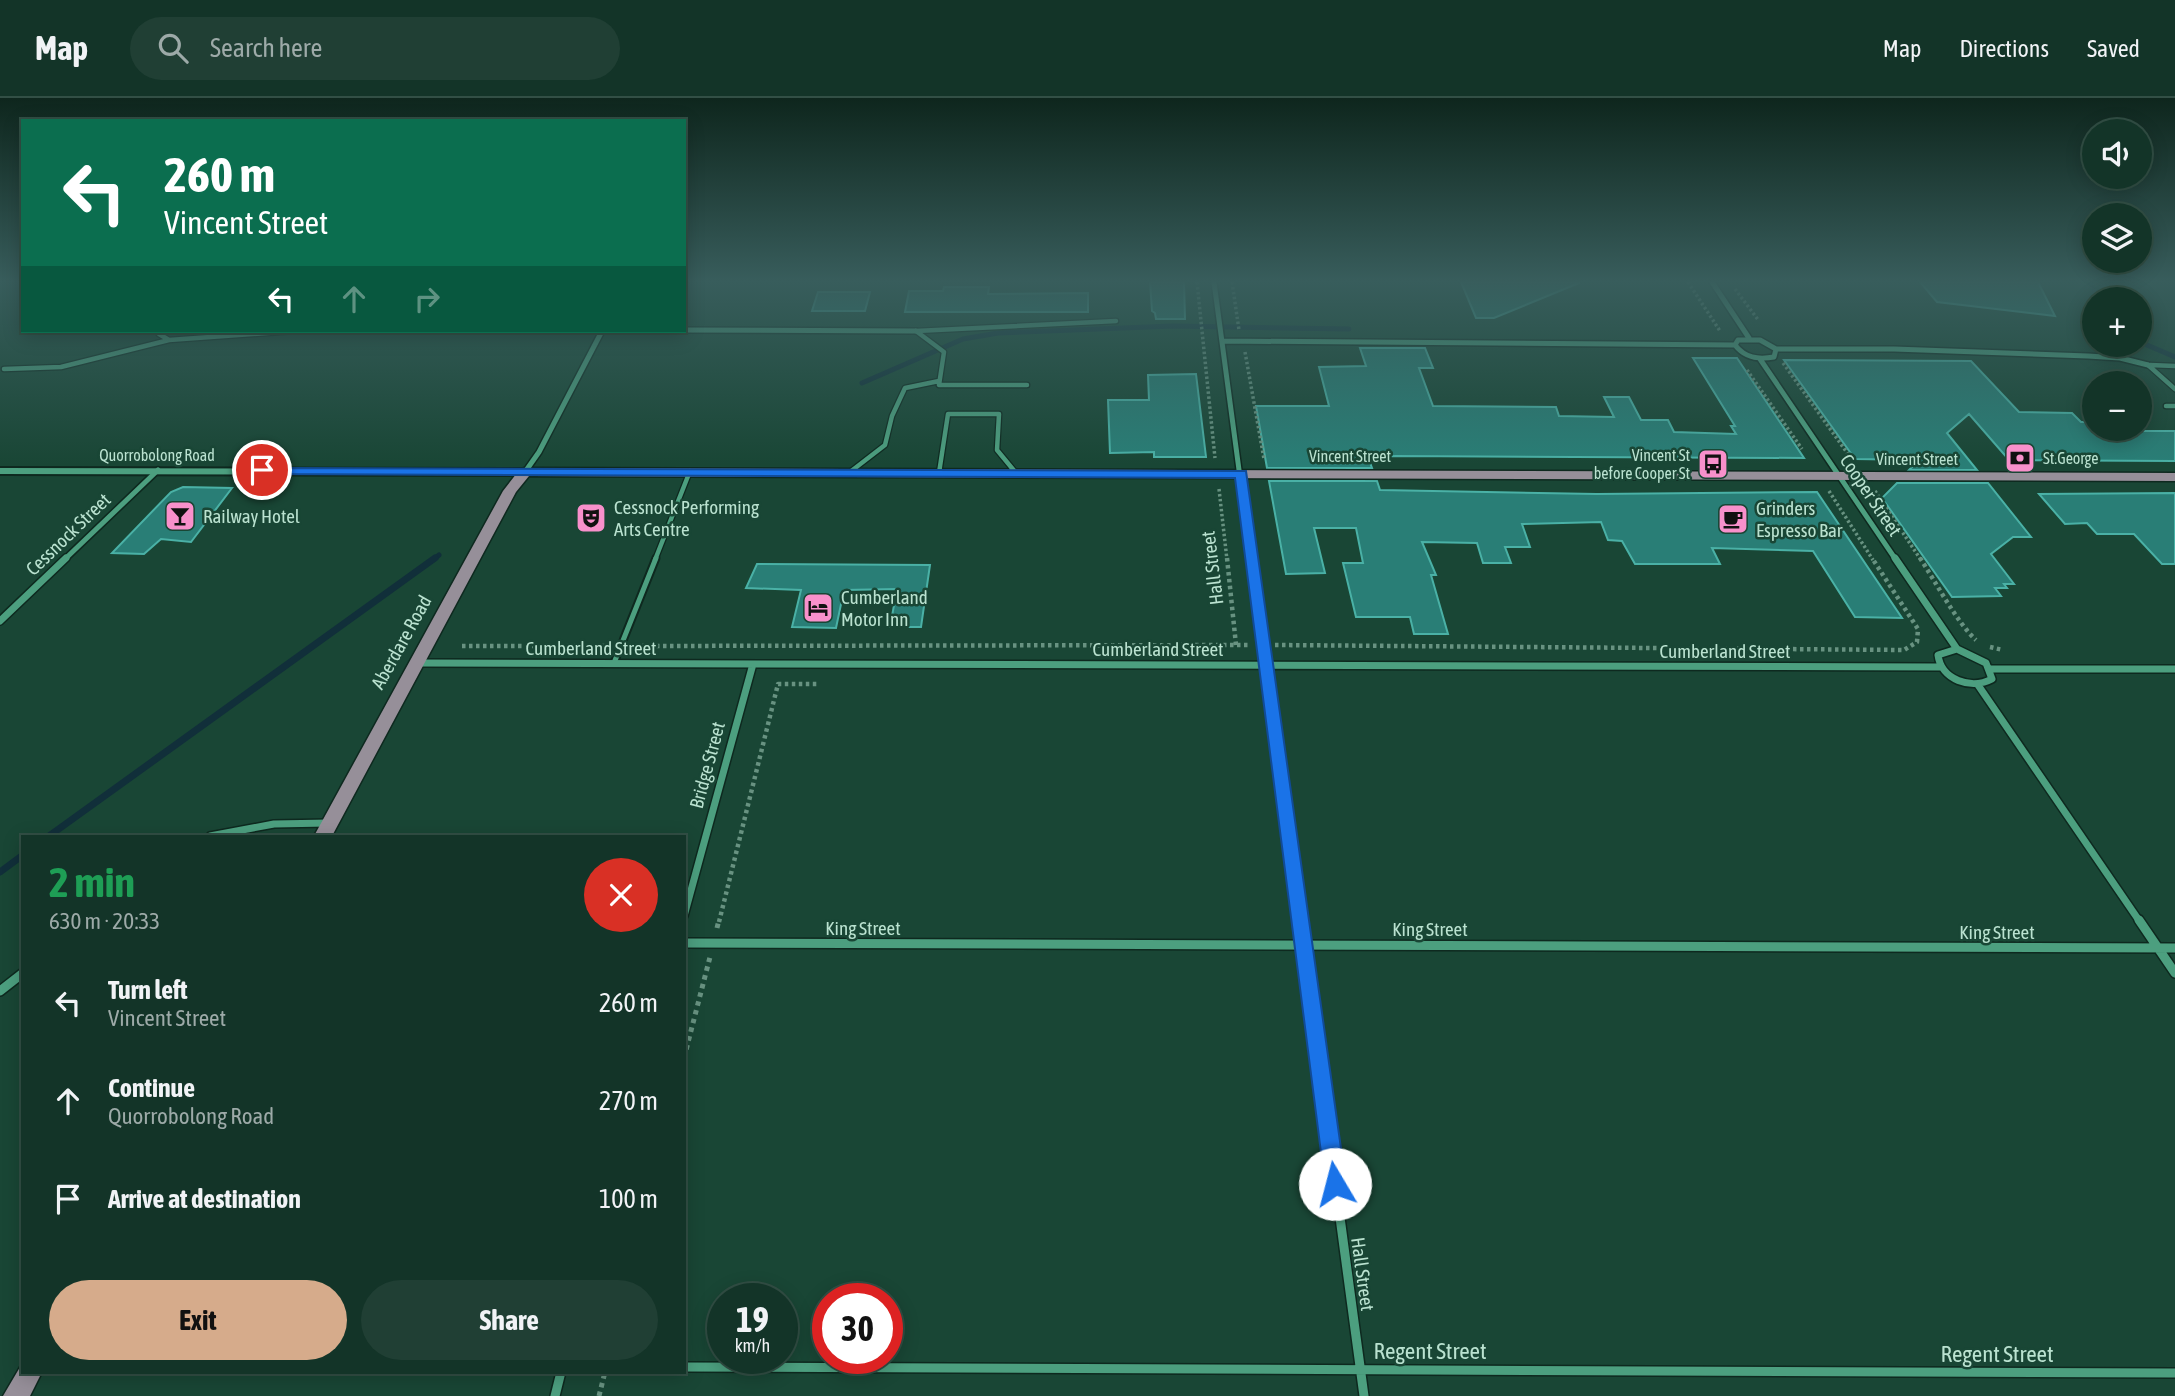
<!DOCTYPE html>
<html lang="en">
<head>
<meta charset="utf-8">
<style>
  :root { --surface:#133428; --page:#203f34; --text:#f1f3f6; --muted:#9daaa8; --line:#324f45; --accent:#d6ab8b }
  body { margin:0; font-family:"Asap Condensed",sans-serif; background:var(--page); color:var(--text); height:100vh; display:flex; flex-direction:column; font-size:26px; white-space:nowrap }
  * { box-sizing:border-box; margin:0 }
  p { font-size:23px; color:var(--muted) }
  .icon { flex:none; width:38px; height:38px; fill:none; stroke:currentColor; stroke-width:2; stroke-linecap:round; stroke-linejoin:round }
  .map { position:relative; flex:1; overflow:hidden }
  .side { position:absolute; left:21px; top:737px; width:665px; height:539px; display:flex; flex-direction:column; background:var(--surface); border-radius:0px; box-shadow:0 4px 18px #0003,0 0 0 2px var(--line) }
  .side>* { flex:none }
  .guide { position:absolute; left:21px; top:21px; width:665px; height:214px; border-radius:0px; box-shadow:0 4px 18px #0003,0 0 0 2px var(--line); background:#0b6e4f; color:#fff; overflow:hidden }
  .buttons { position:absolute; left:2082px; top:21px; display:grid; gap:14px }
  .buttons a { display:grid; place-items:center; width:70px; height:70px; border-radius:50%; background:var(--surface); box-shadow:0 4px 18px #0003,0 0 0 2px var(--line); font-size:35px }
  .speed { position:absolute; left:707px; top:1185px; display:flex; gap:14px; font-size:35px; font-weight:700; text-align:center }
  .speed>* { display:grid; place-content:center; width:91px; height:91px; border-radius:50%; background:var(--surface); box-shadow:0 4px 18px #0003,0 0 0 2px var(--line); line-height:1 }
  .speed small { font-size:18px; font-weight:400 }
  .speed .limit { border:10px solid #d22; background:#fff; color:#111 }
  .pin { position:absolute; display:grid; place-items:center; width:60px; height:60px; color:#fff; margin:-30px; border:4px solid #fff; border-radius:50%; box-shadow:0 2px 7px #0007 }
  .me { position:absolute; width:77px; margin:-38px; rotate:352deg; stroke-linejoin:round; filter:drop-shadow(0 0 5px #0008) }
  .turn { display:flex; align-items:center; gap:24px; height:147px; padding:0 28px; font-size:32px }
  .turn .icon { width:91px; height:91px; stroke-width:2.5 }
  .turn b { display:block; font-size:49px; line-height:60px }
  .lanes { display:flex; align-items:center; height:66px; padding:0 28px; background:#0003; justify-content:center; gap:35px; direction:ltr }
  .lanes .off { opacity:.35 }
  .round { display:grid; place-items:center; flex:none; width:74px; height:74px; border-radius:37px; background:var(--page) }
  .overview { display:flex; align-items:center; justify-content:space-between; height:119px; padding:0 28px }
  h1 { font-size:42px; font-weight:700; line-height:52px; color:#1e9e55 }
  .action { display:flex; gap:14px; margin-top:auto; padding:14px 28px }
  .action a { flex:1; height:80px; border-radius:42px; background:var(--accent); color:#111; font-size:28px; font-weight:700; line-height:80px; text-align:center }
  .action a+a { background:var(--page); color:var(--text) }
  ul { padding:0; list-style:none }
  li { display:flex; align-items:center; gap:21px; height:98px; padding:0 28px }
  li div { flex:1 }
  li b { display:block; font-size:26px }
  li em { font-style:normal }
  header { display:flex; align-items:center; gap:42px; box-sizing:border-box; height:98px; padding:0 35px; background:var(--surface); border-bottom:2px solid var(--line) }
  header strong { font-size:33px }
  nav { display:flex; gap:38px; margin-inline-start:auto; font-size:24px }
  .search { width:490px; height:63px; background:var(--page); display:flex; align-items:center; gap:18px; box-sizing:border-box; padding:0 24px; border-radius:38px; color:var(--muted); font-size:26px }
  .map>svg:first-child { display:block }
</style>
</head>
<body>
<header>
<strong>Map</strong>
<div class="search"><svg class="icon" aria-label="search" viewBox="0 0 24 24"><circle cx="10" cy="10" r="6"/><path d="M15 15l6 6"/></svg>Search here</div>
<nav><a>Map</a><a>Directions</a><a>Saved</a></nav>
</header>
<div class="map">
<svg width="2175" height="1298" viewBox="0 0 2175 1298">
  <rect width="100%" height="100%" fill="#194635"/>
  <g fill="none" stroke-linecap="round" stroke-linejoin="round">
    <path stroke="#112f3a" stroke-width="5" d="M2090,184l8,17
      M2140,244l35,15
      M862,285l101,-44 35,-6 175,-7 176,3
      M433,462l6,-5"/>
    <path stroke="#112f3a" stroke-width="7" d="M49,738l386,-278
      M0,774l23,-17"/>
  </g>
  <path fill="#297e76" stroke="#4ab1a6" stroke-width="2" d="M1150,184h34l1,37h-29l-1,-6 -3,-2z
    M1461,184h118v1l-85,35h-18z
    M1920,184h118l17,34 -118,-14z
    M944,189h45l-1,7 100,-1v19h-183l4,-21h34z
    M818,194h52l-5,19h-53z
    M1360,250h65l8,20h-14l14,38 123,1 3,9 55,1 -10,-20h25l12,23h27l6,12 62,2 -5,-8h4l-42,-68h44l67,100 -408,-2 -28,1 4,11h-105l-11,-62h73l-10,-39 47,-1z
    M1784,262l187,1 48,51 53,1 9,9h14v7l16,2h64v30l-166,-1 -40,-46 -22,19 30,37h-68l10,-10 -64,-1z
    M1196,276l10,83h-52v-5l-44,1 -2,-53h41l-1,-25z
    M1269,383h108l3,9 217,4 220,-2 85,126 -47,-1 -42,-66 -101,-3 8,16h-85l-13,-23 -14,-1 -7,-18 -79,2 8,23h-25l6,16h-28l-6,-20 -55,-1 14,33h-5l17,59h-34l-4,-17h-54l-13,-54h20l-7,-35h-42l11,45 -39,1z
    M1897,385h91l43,54h-18l-22,17 23,30h-10l3,4h-12l6,8 -49,1 -70,-99z
    M183,389l49,1 -41,54 -30,-3 -17,15 -32,-1 59,-61z
    M2175,395v71h-13l-28,-30h-37l-10,-11 -22,1 -26,-30z
    M757,466l173,1 -9,62h-31l7,-38 -53,1 -8,38 -44,-1 9,-37 -55,-2z"/>
  <g fill="none" stroke-linecap="round" stroke-linejoin="round">
    <g stroke="#0e291f" stroke-width="7">
      <path id="service-far1" d="M161,233l-2,3 10,6
        M916,233l200,-10
        M916,233l28,21 -5,33h88
        M2148,267l27,24
        M2150,267l25,1
        M4,271l57,-2 108,-27 125,-9
        M2166,308h9
        M850,374l35,-27 7,-29 13,-28 34,-7
        M939,375l9,-59h51l-2,36 19,23
        M655,462l35,-89"/>
    </g>
    <g stroke="#0e291f" stroke-width="9">
      <path id="service" d="M614,565l42,-105"/>
    </g>
    <g stroke="#0e291f" stroke-width="8">
      <path id="minor-far2" d="M1214,184l37,278
        M1712,184l37,56
        M684,232l232,1
        M1222,243l513,4
        M1735,247c10,13 23,15 39,12l2,-8
        M1735,247l3,-5h22l16,9
        M1776,251h118l194,7 32,2 28,7
        M1760,261l136,201
        M525,374l14,-20 63,-121
        M64,462l94,-90"/>
    </g>
    <g stroke="#0e291f" stroke-width="10">
      <path id="minor-far1" d="M1251,460l49,364
        M1895,460l62,91
        M0,523l66,-63
        M1957,551l29,14 6,16c-21,11 -51,1 -54,-24z
        M418,565l1522,4
        M1991,571h184
        M1978,587l162,237
        M210,738l64,-12 55,-1
        M684,818l69,-252"/>
    </g>
    <g stroke="#0e291f" stroke-width="12">
      <path id="minor" d="M1300,822l64,476
        M2139,822l36,53
        M684,845l1491,5
        M0,893l23,-18
        M684,1269l1491,6
        M555,1298l6,-24"/>
    </g>
    <g stroke="#0e291f" stroke-width="4">
      <path id="tertiary" d="M0,370l525,1 5,3 -5,3 -525,-1z"/>
    </g>
    <g stroke="#0e291f" stroke-width="3">
      <path id="primary" d="M525,370l1650,5v8l-1646,-5 -13,16 -184,344h-18l189,-345 17,-22z
        M23,1264v10h19l-12,24h-27z"/>
    </g>
    <path stroke="#689281" stroke-width="3.5" stroke-dasharray="2.5 2.5" stroke-linecap="butt" d="M1197,184l18,176
      M1232,184l7,48
      M1688,184l32,49
      M1735,191l24,32
      M1245,254l19,107
      M1783,265l70,98
      M1747,272l55,79
      M1219,391l8,71
      M1829,393l44,69
      M1875,393l46,69"/>
    <path stroke="#689281" stroke-width="4.5" stroke-dasharray="3.5 3.5" stroke-linecap="butt" d="M1227,460l9,87
      M1920,460c15,23 38,66 56,82
      M1275,547l629,5 13,-8 1,-13 -46,-71
      M462,548h146
      M635,548l614,-1
      M1990,549l13,3
      M719,824l59,-238h40"/>
    <path stroke="#689281" stroke-width="5" stroke-dasharray="4.5 4.5" stroke-linecap="butt" d="M717,830l2,-8
      M684,960l26,-101
      M599,1298l6,-24"/>
    <use href="#service-far1" stroke="#4c9f7f" stroke-width="4.5"/>
    <use href="#service" stroke="#4c9f7f" stroke-width="5"/>
    <use href="#minor-far2" stroke="#4c9f7f" stroke-width="5"/>
    <use href="#minor-far1" stroke="#4c9f7f" stroke-width="7"/>
    <use href="#minor" stroke="#4c9f7f" stroke-width="9"/>
    <use href="#tertiary" fill="#4c9f7f" fill-rule="evenodd"/>
    <use href="#primary" fill="#968f99" fill-rule="evenodd"/>
  </g>
  <linearGradient id="sky" x2="0" y2="1"><stop stop-color="#0e261d"/><stop offset="0.5" stop-color="#385d5c"/><stop offset="1" stop-color="#385d5c" stop-opacity="0"/></linearGradient>
  <rect width="2175" height="366" fill="url(#sky)"/>
  <path fill="#1a73e8" stroke="#114b97" stroke-width="2" d="M257,370l989,3 100,713 -3,7 -8,4 -7,-4 -3,-7 -90,-706 -973,-4 -5,-1z"/>
  <defs>
    <g id="bank-square" transform="scale(1.575)"><rect x="-9" y="-9" width="18" height="18" rx="4" fill="#f890cb" stroke="#194635"/><path d="M-6-4H6V4H-6ZM0-2.3a2.3 2.3 0 1 0 0 4.6a2.3 2.3 0 1 0 0-4.6Z" fill="#111"/></g>
    <g id="bus-square" transform="scale(1.575)"><rect x="-9" y="-9" width="18" height="18" rx="4" fill="#f890cb" stroke="#194635"/><path d="M-5-6H5V4H4V6H2V4H-2V6H-4V4H-5ZM-3.5-4V0h7V-4ZM-3.5 1.2v1.5H-2V1.2ZM2 1.2v1.5H3.5V1.2Z" fill="#111"/></g>
    <g id="bar-square" transform="scale(1.575)"><rect x="-9" y="-9" width="18" height="18" rx="4" fill="#f890cb" stroke="#194635"/><path d="M-6-5H6L.8 .8V4.5H3.5V6h-7V4.5H-.8V.8Z" fill="#111"/></g>
    <g id="theatre-square" transform="scale(1.575)"><rect x="-9" y="-9" width="18" height="18" rx="4" fill="#f890cb" stroke="#194635"/><path d="M-5-5.5Q0-4 5-5.5V0Q5 5 0 6Q-5 5-5 0ZM-3.3-2.5H-1v1.5H-3.3ZM1-2.5H3.3v1.5H1ZM-2.8 1Q0 5.5 2.8 1Z" fill="#111"/></g>
    <g id="cafe-square" transform="scale(1.575)"><rect x="-9" y="-9" width="18" height="18" rx="4" fill="#f890cb" stroke="#194635"/><path d="M-5.5-4.5H6V0H3Q3 3.5 0 3.5H-2.5Q-5.5 3.5-5.5 0ZM3-3.2v2h1.7v-2ZM-6 4.5H4V6H-6Z" fill="#111"/></g>
    <g id="hotel-square" transform="scale(1.575)"><rect x="-9" y="-9" width="18" height="18" rx="4" fill="#f890cb" stroke="#194635"/><path d="M-6-4.5h1.5V1H6V5H4.5V3h-9V5H-6ZM-4 0a1.8 1.8 0 1 1 3.6 0ZM.5 0V-2.5h3Q6-2.5 6 0Z" fill="#111"/></g>
  </defs>
  <g fill-rule="evenodd">
    <use href="#bank-square" x="2020" y="360"/>
    <use href="#bus-square" x="1713" y="366"/>
    <use href="#bar-square" x="180" y="418"/>
    <use href="#theatre-square" x="591" y="420"/>
    <use href="#cafe-square" x="1733" y="421"/>
    <use href="#hotel-square" x="818" y="510"/>
  </g>
  <g text-anchor="middle" dominant-baseline="central" stroke-width="5" stroke-linejoin="round" paint-order="stroke">
    <g font-size="16" fill="#bae2d0" stroke="#194635">
      <text x="157" y="357">Quorrobolong Road</text>
      <text x="1350" y="358">Vincent Street</text>
      <text x="1917" y="361">Vincent Street</text>
    </g>
    <g font-size="16" fill="#bae2d0" stroke="#194635" text-anchor="end">
      <text x="1690" y="357">Vincent St<tspan x="1690" dy="18">before Cooper St</tspan></text>
      <text x="2043" y="360" text-anchor="start">St.George</text>
    </g>
    <g font-size="19" fill="#bae2d0" stroke="#194635">
      <text transform="translate(1871 397) rotate(56)">Cooper Street</text>
      <text transform="translate(68 436) rotate(-44)">Cessnock Street</text>
      <text transform="translate(1212 470) rotate(-97)">Hall Street</text>
      <text transform="translate(401 544) rotate(-61)">Aberdare Road</text>
      <text x="591" y="550">Cumberland Street</text>
      <text x="1158" y="551">Cumberland Street</text>
      <text x="1725" y="553">Cumberland Street</text>
      <text transform="translate(707 667) rotate(-75)">Bridge Street</text>
      <text x="863" y="830">King Street</text>
      <text x="1430" y="831">King Street</text>
      <text x="1997" y="834">King Street</text>
      <text transform="translate(1363 1176) rotate(82)">Hall Street</text>
    </g>
    <g font-size="19" fill="#bae2d0" stroke="#194635" text-anchor="start">
      <text x="614" y="409">Cessnock Performing<tspan x="614" dy="22">Arts Centre</tspan></text>
      <text x="1756" y="410">Grinders<tspan x="1756" dy="22">Espresso Bar</tspan></text>
      <text x="203" y="418">Railway Hotel</text>
      <text x="841" y="499">Cumberland<tspan x="841" dy="22">Motor Inn</tspan></text>
    </g>
    <g font-size="23" fill="#bae2d0" stroke="#194635">
      <text x="1430" y="1253">Regent Street</text>
      <text x="1997" y="1256">Regent Street</text>
    </g>
  </g>
</svg>
<div class="buttons">
<a><svg class="icon" aria-label="sound" viewBox="0 0 24 24"><path d="M4 9h4l5-4v14l-5-4H4zM17 9q2 3 0 6"/></svg></a>
<a><svg class="icon" aria-label="layers" viewBox="0 0 24 24"><path d="M12 4l9 5-9 5-9-5zM3 14l9 5 9-5"/></svg></a>
<a>+</a>
<a>−</a>
</div>
<div class="speed"><div>19<small>km/h</small></div><div class="limit">30</div></div>
<div class="pin" style="left:262px;top:372px;background:#d93025"><svg class="icon" aria-label="arrive" viewBox="0 0 24 24"><path d="M6 21V4h12l-3 4 3 4H6"/></svg></div>
<svg class="me" style="left:1335px;top:1086px" viewBox="-20 -20 40 40"><circle r="19" fill="#fff"/><path d="M0-13L10 11 0 6-10 11z" fill="#1a73e8"/></svg>
<div class="guide">
<div class="turn"><svg class="icon" aria-label="left" viewBox="0 0 24 24"><path d="M17 20v-9H6M10 6l-5 5 5 5"/></svg><div><b>260 m</b>Vincent Street</div></div>
<div class="lanes"><svg class="icon" aria-label="left" viewBox="0 0 24 24"><path d="M17 20v-9H6M10 6l-5 5 5 5"/></svg><svg class="icon off" aria-label="ahead" viewBox="0 0 24 24"><path d="M12 20V5M6 11l6-6 6 6"/></svg><svg class="icon off" aria-label="right" viewBox="0 0 24 24"><path d="M7 20v-9h11M14 6l5 5-5 5"/></svg></div>
</div>
<section class="side">
<div class="overview"><div><h1>2 min</h1><p>630 m · 20:33</p></div><a class="round" style="background:#d93025;color:#fff"><svg class="icon" aria-label="close" viewBox="0 0 24 24"><path d="M6 6l12 12M18 6L6 18"/></svg></a></div>
<ul>
<li><svg class="icon" aria-label="left" viewBox="0 0 24 24"><path d="M17 20v-9H6M10 6l-5 5 5 5"/></svg><div><b>Turn left</b><p>Vincent Street</p></div><em>260 m</em></li>
<li><svg class="icon" aria-label="ahead" viewBox="0 0 24 24"><path d="M12 20V5M6 11l6-6 6 6"/></svg><div><b>Continue</b><p>Quorrobolong Road</p></div><em>270 m</em></li>
<li><svg class="icon" aria-label="arrive" viewBox="0 0 24 24"><path d="M6 21V4h12l-3 4 3 4H6"/></svg><div><b>Arrive at destination</b></div><em>100 m</em></li>
</ul>
<div class="action"><a>Exit</a><a>Share</a></div>
</section>
</div>
</body>
</html>
